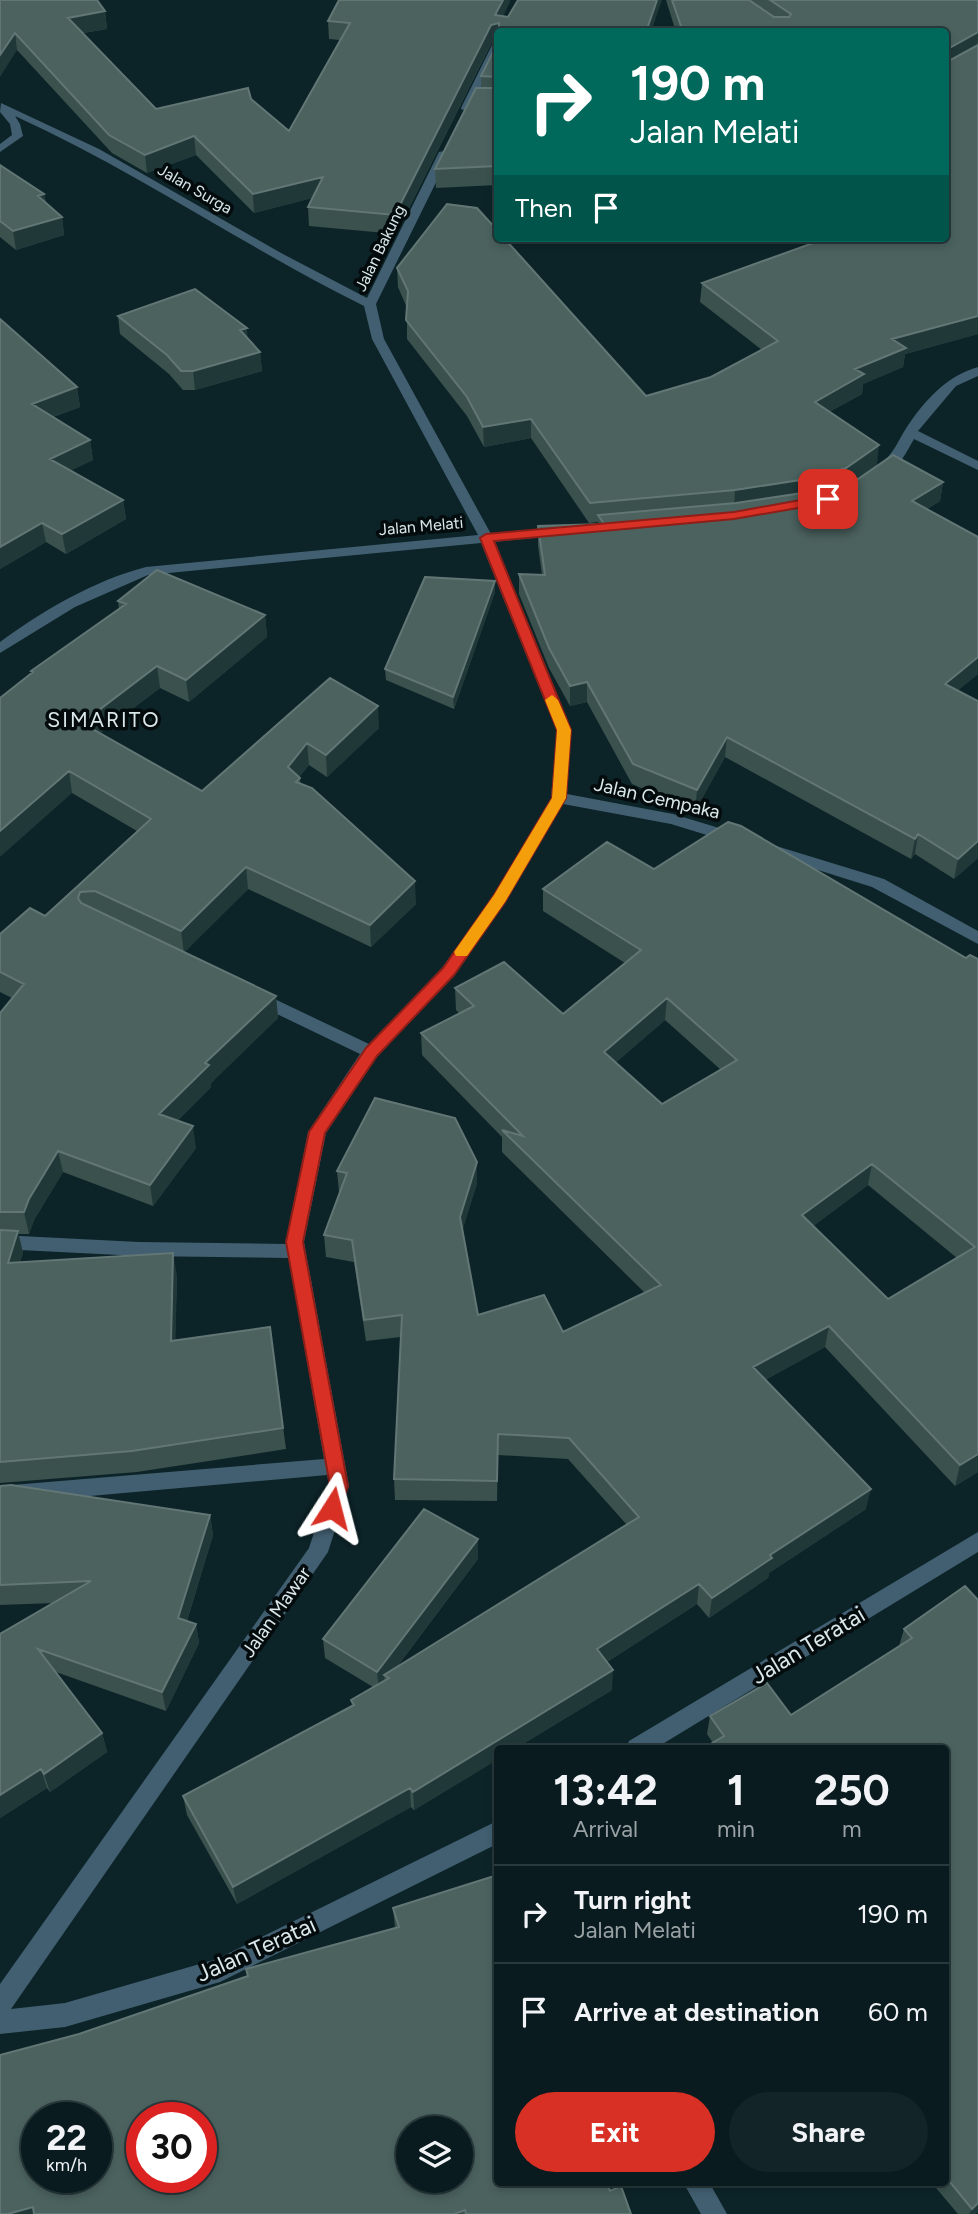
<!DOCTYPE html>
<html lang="en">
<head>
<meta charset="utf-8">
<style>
  :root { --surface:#091b1e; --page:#122427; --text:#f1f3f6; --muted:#99a1a4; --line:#29393c; --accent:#d93025 }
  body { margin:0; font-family:Figtree,sans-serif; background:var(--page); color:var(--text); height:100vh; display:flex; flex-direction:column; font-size:26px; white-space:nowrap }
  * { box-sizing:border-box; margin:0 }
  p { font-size:23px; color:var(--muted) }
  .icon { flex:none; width:38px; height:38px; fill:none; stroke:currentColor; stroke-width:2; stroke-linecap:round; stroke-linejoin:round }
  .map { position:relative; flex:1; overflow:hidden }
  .drawer { position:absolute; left:494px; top:1745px; width:455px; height:441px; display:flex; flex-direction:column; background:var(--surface); border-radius:7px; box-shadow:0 4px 10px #0003,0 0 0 2px var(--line) }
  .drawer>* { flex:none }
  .hud { position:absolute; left:494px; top:28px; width:455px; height:214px; border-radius:7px; box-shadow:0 4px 10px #0003,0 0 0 2px var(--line); background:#00695c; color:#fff; overflow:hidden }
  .controls { position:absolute; left:396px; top:2116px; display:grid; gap:14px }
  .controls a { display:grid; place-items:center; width:77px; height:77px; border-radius:50%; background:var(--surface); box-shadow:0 4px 10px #0003,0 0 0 2px var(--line); font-size:35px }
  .speed { position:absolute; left:21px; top:2102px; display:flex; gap:14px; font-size:35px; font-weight:700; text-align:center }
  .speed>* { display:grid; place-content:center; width:91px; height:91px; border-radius:50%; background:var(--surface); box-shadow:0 4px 10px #0003,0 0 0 2px var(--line); line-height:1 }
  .speed small { font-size:18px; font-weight:400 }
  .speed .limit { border:10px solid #d22; background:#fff; color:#111 }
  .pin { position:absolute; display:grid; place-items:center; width:60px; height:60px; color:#fff; margin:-30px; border-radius:14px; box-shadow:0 4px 10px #0006 }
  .me { position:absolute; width:77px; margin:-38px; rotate:9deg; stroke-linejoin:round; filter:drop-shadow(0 0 5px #0008) }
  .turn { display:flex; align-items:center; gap:24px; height:147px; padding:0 21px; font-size:32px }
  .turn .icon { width:91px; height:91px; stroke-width:2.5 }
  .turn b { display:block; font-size:49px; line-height:60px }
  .then { display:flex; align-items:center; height:66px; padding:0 21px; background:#0003; gap:14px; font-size:26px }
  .eta { display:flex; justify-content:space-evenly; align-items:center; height:119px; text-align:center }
  .eta b { font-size:42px; font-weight:700; line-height:49px }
  .primary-button { display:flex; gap:14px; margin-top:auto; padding:14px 21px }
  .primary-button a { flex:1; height:80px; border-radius:42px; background:var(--accent); color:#fff; font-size:28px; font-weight:700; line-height:80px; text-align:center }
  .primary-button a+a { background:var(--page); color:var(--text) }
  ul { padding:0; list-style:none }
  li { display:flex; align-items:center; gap:21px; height:98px; padding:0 21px; border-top:2px solid var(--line) }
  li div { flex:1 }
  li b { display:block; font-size:26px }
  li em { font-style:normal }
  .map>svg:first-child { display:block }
</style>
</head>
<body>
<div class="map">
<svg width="978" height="2214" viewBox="0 0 978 2214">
  <rect width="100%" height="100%" fill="#0c2428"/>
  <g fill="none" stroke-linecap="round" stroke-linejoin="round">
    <path fill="#425f71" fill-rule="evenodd" d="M497,42v14l-26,52 -9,2 -1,-2 31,-63z
      M1,103l98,46 182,104 86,45 72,-146 10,-2 2,2 -75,152 8,35 107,195 71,-7 7,4 -7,4 -68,7 77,188 -4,64 106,20 69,21 2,4 -8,5 -65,-20 -108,-20 -57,98 -52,74 -77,80 -51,77 -22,109 45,244 -21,66 -317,457 54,-6 152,-44 280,-138v23l-277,138 -155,45 -65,7v-50l309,-436 20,-62 -2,-11 -327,29v-18l324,-27 -35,-201 -150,-2 -139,-7v-14l139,7 147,2 22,-112 52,-78 -108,-52 -2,-4 8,-6 6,2 105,50 73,-76 52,-73 57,-97 6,-68 -76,-187 -333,32 -73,32 -75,46v-11c42,-31 95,-62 146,-75l332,-32 -106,-196 -8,-33c-119,-59 -228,-135 -349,-190l5,8 3,12 -23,16v-8l12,-9 -2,-11 -10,-12z
      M978,367v9l-22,10 -38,45 60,30v9l-64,-31c-9,15 -18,38 -39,35v-6c21,-14 22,-28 36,-47 17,-24 38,-46 67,-54z
      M773,845l111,34 94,52v13l-106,-57 -105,-33 -2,-4z
      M978,1532v20l-322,196h-30l3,-7z
      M683,2182h26l18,32h-26z"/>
  </g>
  <path fill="#3a514e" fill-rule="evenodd" d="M0,0l105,11 2,18 -24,4 73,76 95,-10 38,32 51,-91 -11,-1 -1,-18 11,-21h171l-7,16 5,1 154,-17 -165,32 -101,202 -87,-8 -1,-19 4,-9 -58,15 -58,-58 -49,18 -35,-20 -95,-103z
    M666,0h312v334l-73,20 -2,13 -40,17 -1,10 -33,18 48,53 -22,15 88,2 -3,19 -13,8 51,28v137l-20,16 20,11v157l-24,21 -39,-25 -4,5 -186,-102 -30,54 -63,-27 -45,-82 -17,4 -21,-38 -30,-74v-20l23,1 -4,-29v-20l60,-2v-2l-9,1 -58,-85 -47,9 -17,-31 -60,-77v-31l-9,-21 -1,-19 249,128 65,-19 51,-27 -62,-48 2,-19 243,-45v-206h-269z
    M497,44v141l-61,3 -1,-19 46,-81v-12z
    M0,165l44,29 2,9 16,14 2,18 -48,15 -16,-13z
    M118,316l129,12v11l13,13 2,19 -67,19h-12l-14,-16 -49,-40z
    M0,319l77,68 3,20 -27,10 37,23 3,20 -22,10 52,30 3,19 -60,35 -20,-12 -46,27z
    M495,592l-41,117 -68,-29 -1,-11z
    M118,601l147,14 2,22 -78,65 -29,-14 -60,45 102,58 128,-113 49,50 -52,49 -18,-12 -10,12 2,7 115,120 -45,43 -123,-58 -64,63 92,44 2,22 -67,65v4l-33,33 18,28 -43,58 -90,-34 -29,48 -5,14h-11l5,19 -3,9 157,13 -2,65 95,-13 16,122 -149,23 -137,11v-470l12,-15 -12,-6v-58l45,-18 92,-85 -65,-38 -41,-122 88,-62z
    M654,869l312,89 12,1v513l-23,14 -130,-139 -60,33 101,129 -97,64 -1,5 -59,40 -12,-14 -90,58 5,28 -198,120 -3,-3 -174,97 -50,-89 -4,-19 169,-90 -1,-6 22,-13 -48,-29 -2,-19 155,-100v20l-82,109 231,-143 -59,-66 -70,-4 -1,46 -102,-1 -1,-21 7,-142 -35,4 -12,-79 -28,-5 -2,-22 16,-42 -1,-1 -2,-21 140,12 -15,48 16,84 85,17 82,-39 -143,-141v-15l-80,-82 -1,-22 38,-20 -3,-3 -1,-22 108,26 62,-51 -82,-52v-22zM665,1020l56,50 -59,34 -46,-42zM868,1185l89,73 -69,41 -75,-73z
    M0,1486l210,29 3,20 -26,86 9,3 3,19 -33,68 -110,-39 46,61 5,19 -57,40 -3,-4 -47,30v-184l54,-31 -54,2z
    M978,1600v612l-3,2h-17l-27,-32h14v-434l-232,-5 -6,-9 3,-18 81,-1 108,-69 5,-17z
    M393,1908l217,283 21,23h-631l79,-180 316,-106z"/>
  <path fill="#203838" d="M503,0h7v2l-11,23v7h-2v9l-6,2 -95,191 -1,-19z
    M657,0h5l-11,32h-5z
    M105,11l2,18 -37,6 -2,-17z
    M978,32l-1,17 -32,18 1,-17z
    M15,33l2,17 -17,27v-22z
    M194,136l2,19 -49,18 -2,-18z
    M323,177l1,18 -70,18 -1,-19z
    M44,194l3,18 -9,-16z
    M62,217l2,18 -48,15 -3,-19z
    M978,316v18l-73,20 -2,13 -40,17 -1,10 -50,27 3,-19 77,-63z
    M247,328l1,18 -8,-16z
    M260,352l2,19 -67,19 -2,-19z
    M77,387l3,20 -45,16 -3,-19z
    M531,419v19l-47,9 -1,-20z
    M90,440l3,20 -39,19 -4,-20z
    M879,445l-2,20 -33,23 -110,21 1,-19z
    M943,482l-3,19 -31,20 3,-20z
    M123,500l3,19 -60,35 -4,-20z
    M42,523l4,19 -46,27v-22z
    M495,581v11l-41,117 -1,-12z
    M265,615l2,22 -78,65 -3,-22z
    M978,657v17l-37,30 4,-20z
    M157,666l3,22 -75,57 -3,-22z
    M587,682v20l-17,4v-20z
    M378,706l1,22 -52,49 -1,-22z
    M727,737l-2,20 -30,54 2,-21z
    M307,743l2,22 -19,24 -2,-22z
    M69,771l3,22 -72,64v-26z
    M918,834l-3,20 -4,5 4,-20z
    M978,841v17l-24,21 4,-20z
    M246,867l2,22 -64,64 -3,-22z
    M415,881l1,23 -45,43 -1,-22z
    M276,996l2,22 -67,65v4l-49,48 -3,-21 46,-51z
    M667,998l-2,22 -62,54 1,-22z
    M193,1126l3,22 -43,58 -3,-21z
    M58,1151l5,21 -29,48 -5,14 -5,-22 5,-13z
    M477,1162v21l-17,55v-21z
    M872,1164l-4,21 -69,52 3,-22z
    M18,1231l5,22 -10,31 -5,-21z
    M173,1253l4,22 -2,87 -4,-21z
    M829,1326l-4,21 -75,41 3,-21z
    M978,1454v18l-23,14 5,-21z
    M871,1489l-5,20 -97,64 -1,5 -59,40 3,-20 58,-43z
    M210,1515l3,20 -31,102 -4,-19z
    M478,1539v20l-90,119 -4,-3 1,8 -6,8 -2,-19z
    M699,1584l-2,20 -101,65 1,-20z
    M196,1624l3,19 -33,68 -4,-19z
    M613,1670l-1,20 -96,58h-19v12l-83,50 -1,-18z
    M102,1733l5,19 -57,40 -6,-18z
    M41,1769l6,19 -47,30v-23z
    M410,1788l1,19 -174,97 -4,-17z
    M978,2203v9l-3,2h-6l3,-5z
    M33,2207l3,7h-28z"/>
  <path fill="#4b625f" stroke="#627775" stroke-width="2" fill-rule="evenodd" d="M0,0h97l8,11 -37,7 88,91 92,-21 3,11 38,32 61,-108 -22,-2 11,-21h164l-8,15 13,2 10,-17h139l-11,32h-147v-9l-8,2 -96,190 -87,-8 15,-30 -70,17 -59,-58 -49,19 -36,-20 -94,-102 -15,22z
    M672,0h77l25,17h15l2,-3 -21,-14h208v32l-32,18 1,12 31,-17v271l-86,23 14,9 -51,21 9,5 -49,28 64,43 -33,23 -39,11 -72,11 -145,13 -59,-84 -48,8 -16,-30 -61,-77 2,-29 -11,-23 50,-64 30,4 20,22v8h7l142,158 65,-19 67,-36 -76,-58 125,-45h118v-206h-262z
    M497,44v33l-16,-1z
    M476,88h21v78l-62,3z
    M0,165l44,29 -6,2 24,21 -49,14 -13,-10z
    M195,289l52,39 -7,2 20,22 -67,19h-12l-14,-16 -49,-39z
    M0,319l77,68 -45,17 58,36 -40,19 73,41 -61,34 -20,-11 -42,24z
    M893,455l50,27 -31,19 66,36v120l-33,27 33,17v140l-20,18 -40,-25 -3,5 -188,-102 -30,53 -64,-26 -46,-82 -17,4 -21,-38 -30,-74 26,1 -7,-49 66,-2 -6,-9 138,-12 73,-11 49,-13z
    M157,570l108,45 -79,65 -29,-14 -75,57 120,68 128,-113 48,28 -52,49 -19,-12 -19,24 12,11 -4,4 16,6 103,93 -45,44 -124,-58 -65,64 -86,-40 -15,1 -2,6 3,5 195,93 -71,67 4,2 -50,49 34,12 -43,59 -92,-34 -29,48 -5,13h-24v-199l24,-29 -24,-12v-38l30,-26 15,8 106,-97 -82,-48 -69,60v-133l33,-26 -2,-1 95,-67 -8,-3z
    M425,577l70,4 -42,116 -68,-28z
    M728,822l13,4 225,132 4,-3 8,4v495l-18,11 -131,-139 -76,41 118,122 -101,66 2,3 -60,40 -13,-14 -102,65 16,21 -200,122 -3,-4 -177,99 -50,-91 171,-91 -3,-5 38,-22 -5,-3 255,-158 -70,-79 -71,-4 -1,47 -103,-2 8,-164 -38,5 -12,-80 -28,-5 23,-62 -10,-2 38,-73 80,20 22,44 -17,55 18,98 66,-20 19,37 98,-47 -159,-155 21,6 -102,-103 53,-27 -19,-18 49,-26 59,52 78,-64 -98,-61 64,-47 47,27zM667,998l70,62 -75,44 -58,-52zM872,1164l103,83 -87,52 -86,-84z
    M0,1230l18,1 -10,32 165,-10 -2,88 99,-14 13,101 -151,23 -132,11z
    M11,1485l199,30 -32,103 18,6 -34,68 -124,-43 64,84 -58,41 -3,-5 -41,26v-161l91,-53 -91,4v-99z
    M424,1509l54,30 -101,133 -54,-33z
    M965,1586l13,14v603l-6,6 -27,-33v-428h-241l20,-12 -14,-20 57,-33 24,32 121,-77 -8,-9z
    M497,1875v307h110l3,9 11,-5 10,28h-165l-1,-4 -11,4h-420l-1,-7 -25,7h-8v-159l79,-21 169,-58 -2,-7 153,-42 -6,-19zM37,2118h59v59h-59zM142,2118h59v59h-59zM408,2128h52v52h-52z"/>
  <path fill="#d93025" stroke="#8d1f18" stroke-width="2" d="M828,495l5,2v5l-99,17 -240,22 77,189 -5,68 -61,104 -51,73 -77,81 -52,77 -22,109 45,244 -9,28 -7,2 -6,-2 -3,-6 7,-22 -44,-244 23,-110 57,-84 77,-80 51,-73 58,-97 5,-68 -77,-192 6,-4 248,-22z"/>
  <path fill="#f59e0b" d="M552,695l6,5 13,30 -5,68 -61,104 -38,54h-11l-2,-4 2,-3 38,-54 58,-97 5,-68 -12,-30z"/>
  <g text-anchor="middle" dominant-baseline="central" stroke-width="7" stroke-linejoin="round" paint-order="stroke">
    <g font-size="16" fill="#dae8eb" stroke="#040b0d">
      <text transform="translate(195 189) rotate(30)">Jalan Surga</text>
      <text transform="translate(380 248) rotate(-64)">Jalan Bakung</text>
      <text transform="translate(421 526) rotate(-5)">Jalan Melati</text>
    </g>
    <g font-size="19" fill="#dae8eb" stroke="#040b0d">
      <text transform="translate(657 798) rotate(13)">Jalan Cempaka</text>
      <text transform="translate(276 1612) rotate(-55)">Jalan Mawar</text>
    </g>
    <g font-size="21" letter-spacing="2" fill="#dae8eb" stroke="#040b0d">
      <text x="104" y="719">SIMARITO</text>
    </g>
    <g font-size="23" fill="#dae8eb" stroke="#040b0d">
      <text transform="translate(808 1645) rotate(-31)">Jalan Teratai</text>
      <text transform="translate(256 1949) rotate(-24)">Jalan Teratai</text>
    </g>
  </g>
</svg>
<div class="controls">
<a><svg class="icon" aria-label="layers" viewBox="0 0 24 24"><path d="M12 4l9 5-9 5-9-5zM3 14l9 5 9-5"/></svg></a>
</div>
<div class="speed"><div>22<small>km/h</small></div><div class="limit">30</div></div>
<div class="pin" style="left:828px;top:499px;background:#d93025"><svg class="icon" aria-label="arrive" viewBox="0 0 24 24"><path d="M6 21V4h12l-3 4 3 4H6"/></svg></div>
<svg class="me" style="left:332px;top:1508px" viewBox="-20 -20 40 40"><path d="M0-17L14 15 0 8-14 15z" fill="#d93025" stroke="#fff" stroke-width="4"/></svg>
<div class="hud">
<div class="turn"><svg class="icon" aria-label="right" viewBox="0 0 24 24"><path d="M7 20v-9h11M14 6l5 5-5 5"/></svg><div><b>190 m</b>Jalan Melati</div></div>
<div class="then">Then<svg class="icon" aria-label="arrive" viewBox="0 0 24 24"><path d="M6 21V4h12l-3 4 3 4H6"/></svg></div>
</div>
<section class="drawer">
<div class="eta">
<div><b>13:42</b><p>Arrival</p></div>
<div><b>1</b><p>min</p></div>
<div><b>250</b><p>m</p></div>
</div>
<ul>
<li><svg class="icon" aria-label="right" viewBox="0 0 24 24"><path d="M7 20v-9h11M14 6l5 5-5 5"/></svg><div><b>Turn right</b><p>Jalan Melati</p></div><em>190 m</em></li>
<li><svg class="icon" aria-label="arrive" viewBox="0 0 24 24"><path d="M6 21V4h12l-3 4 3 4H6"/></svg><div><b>Arrive at destination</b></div><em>60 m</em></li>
</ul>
<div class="primary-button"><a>Exit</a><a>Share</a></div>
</section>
</div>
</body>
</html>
